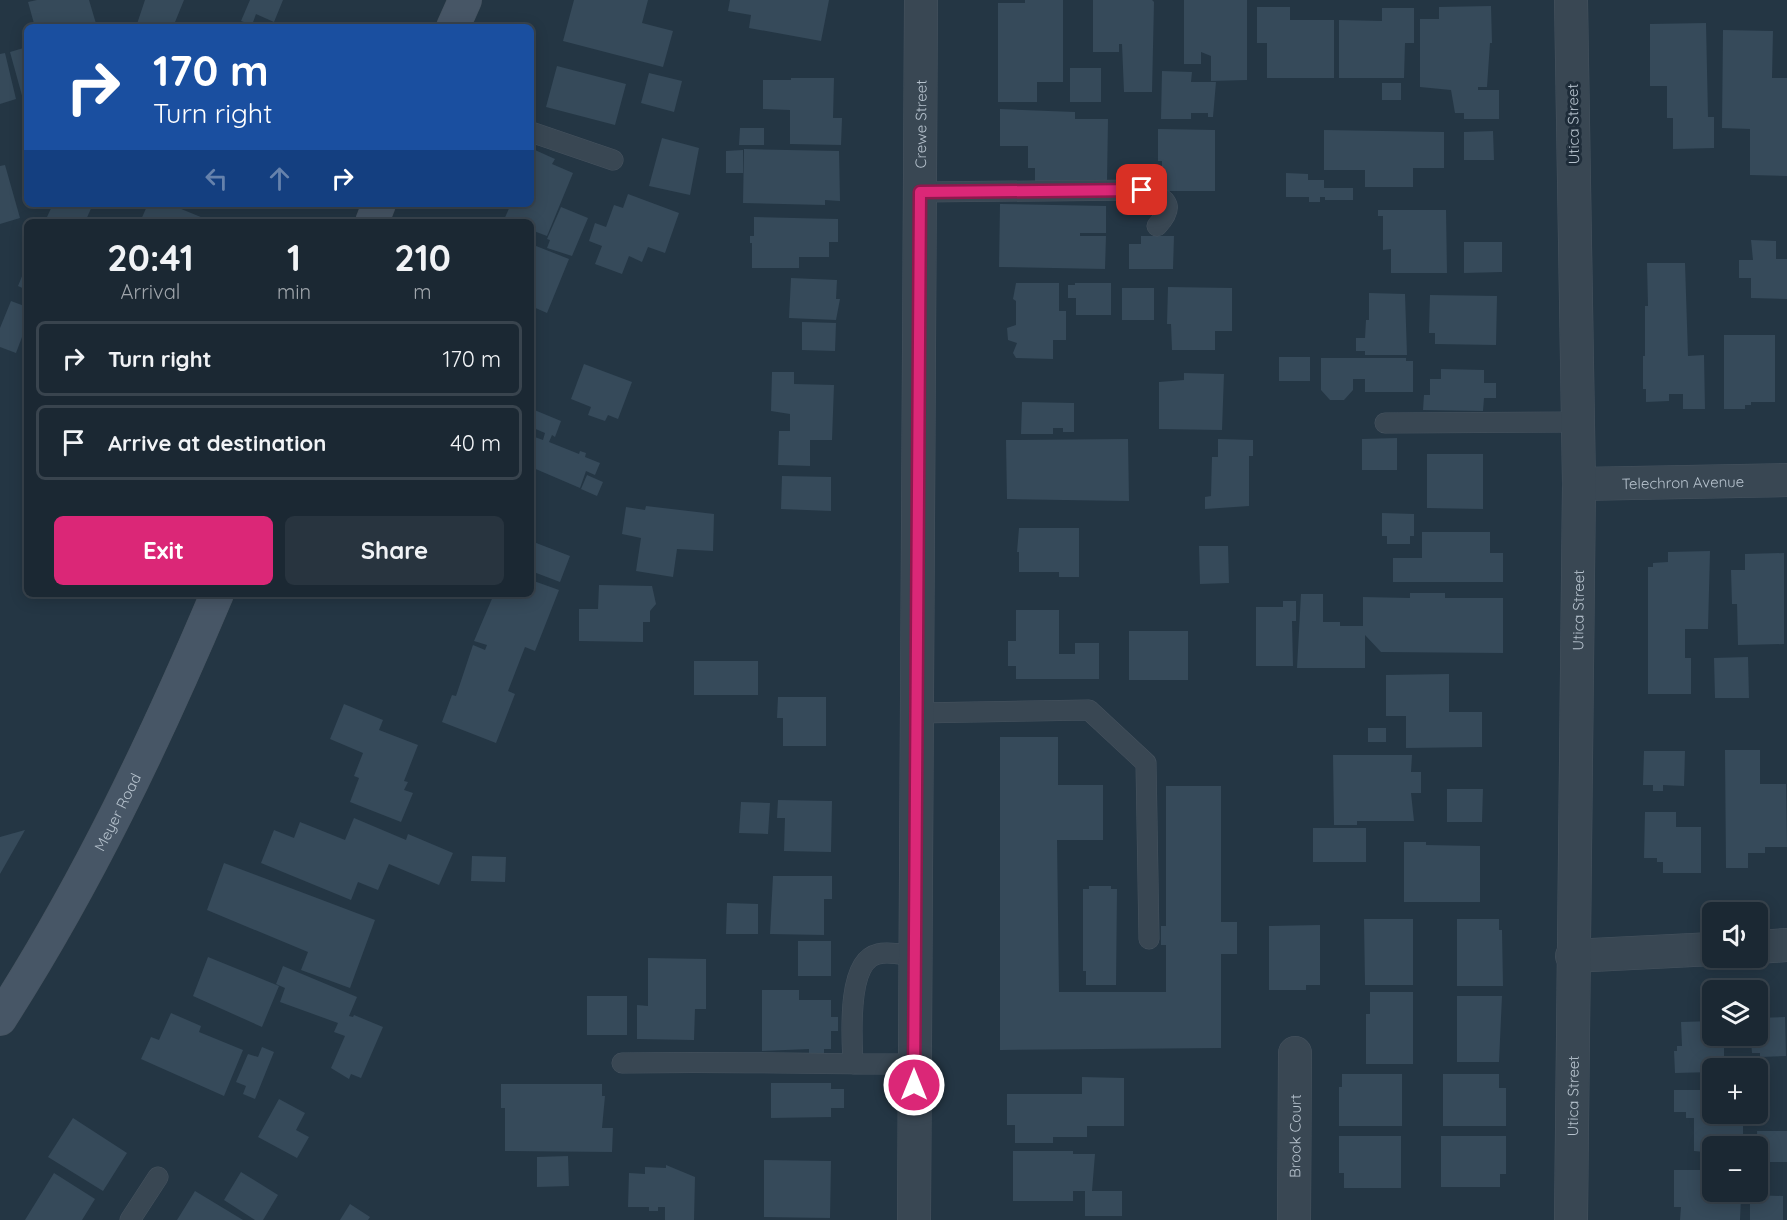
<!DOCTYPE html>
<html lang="en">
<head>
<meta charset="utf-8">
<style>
  :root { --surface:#1b2833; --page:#28343f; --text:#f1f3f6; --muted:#a0a6ac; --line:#39444e; --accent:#db2777 }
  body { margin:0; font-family:Quicksand,sans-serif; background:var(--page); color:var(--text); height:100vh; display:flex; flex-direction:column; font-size:22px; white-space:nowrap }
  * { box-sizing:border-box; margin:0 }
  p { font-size:20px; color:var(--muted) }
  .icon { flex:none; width:33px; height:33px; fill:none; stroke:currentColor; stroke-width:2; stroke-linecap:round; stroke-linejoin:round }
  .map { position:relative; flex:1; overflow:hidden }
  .panel { position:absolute; left:24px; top:219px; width:510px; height:378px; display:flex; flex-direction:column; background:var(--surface); border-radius:9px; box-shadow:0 3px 15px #0003,0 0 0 2px var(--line) }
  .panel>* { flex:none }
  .hud { position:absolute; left:24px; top:24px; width:510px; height:183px; border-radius:9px; box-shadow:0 3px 15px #0003,0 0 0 2px var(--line); background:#1a4fa0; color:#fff; overflow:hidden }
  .tools { position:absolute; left:1702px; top:902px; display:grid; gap:12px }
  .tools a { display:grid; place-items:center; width:66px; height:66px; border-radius:9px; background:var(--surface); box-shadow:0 3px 15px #0003,0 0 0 2px var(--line); font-size:30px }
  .pin { position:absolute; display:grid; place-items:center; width:51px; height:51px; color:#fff; margin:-26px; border-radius:12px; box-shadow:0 3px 9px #0006 }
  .me { position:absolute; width:66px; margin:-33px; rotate:0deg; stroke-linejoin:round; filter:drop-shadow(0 0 4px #0008) }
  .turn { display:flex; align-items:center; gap:21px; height:126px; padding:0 30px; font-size:27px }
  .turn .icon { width:78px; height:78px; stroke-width:2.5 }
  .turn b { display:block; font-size:42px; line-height:51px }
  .lanes { display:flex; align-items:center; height:57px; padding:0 30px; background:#0003; justify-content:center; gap:30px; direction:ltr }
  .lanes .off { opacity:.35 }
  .eta { display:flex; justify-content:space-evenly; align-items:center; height:102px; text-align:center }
  .eta b { font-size:36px; font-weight:800; line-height:42px }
  .button { display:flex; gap:12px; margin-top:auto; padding:12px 30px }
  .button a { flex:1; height:69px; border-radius:9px; background:var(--accent); color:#fff; font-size:24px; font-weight:800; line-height:69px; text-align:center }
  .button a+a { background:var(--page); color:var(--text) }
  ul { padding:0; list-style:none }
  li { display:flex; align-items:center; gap:18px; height:75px; margin:0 12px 9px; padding:0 18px; border:3px solid var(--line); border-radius:9px }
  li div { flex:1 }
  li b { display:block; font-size:22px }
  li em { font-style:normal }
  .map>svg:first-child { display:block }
</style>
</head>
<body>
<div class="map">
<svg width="1787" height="1220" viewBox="0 0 1787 1220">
  <rect width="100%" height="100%" fill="#243644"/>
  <path fill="#364a5a" d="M37,0h52l8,27h-62l-7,-25z
    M145,0h39l-11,27h-37z
    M250,0h33l-9,22 -18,-8 -4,11 -11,-4z
    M574,0h74l-6,23 31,8 -10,36 -100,-26z
    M730,0h99l-8,41 -72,-13 2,-13 -23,-4z
    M1025,0h38v82h-26v20h-39v-99h27z
    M1093,0h59l2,2 -2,90h-28l-2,-48h-3v8h-26z
    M1184,0h63v80l-36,1v-25l-10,-4v12h-17z
    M1491,6l1,37h-2l-3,44h-9v3h21v29h-35v-6h-9l-4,-23 -31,-3v-68h19v-12z
    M1257,7h33v13h44v58h-67v-35h-10z
    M1382,8h32v35h-9l-1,35h-65v-58l43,1z
    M1706,23l2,94h6v31l-41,1v-31h-6v-32h-17v-62z
    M1723,30l50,1 -1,47h15v98l-37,-1v-46l-28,-1z
    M27,47v63h-1l-16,-58z
    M5,53l11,46 -16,5v-50z
    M557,66l69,18 -11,41 -69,-18z
    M1070,68h31v34h-31z
    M1162,71l30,1 -1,10h25l-3,35h-5v-4h-17v6h-30z
    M649,73l33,8 -8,31 -33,-9z
    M791,78h43l-1,40h9l-1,27 -51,-1v-34l-27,-1v-29h28z
    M1382,83h19v17h-19z
    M1000,109l75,3v7h33l-1,63 -72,-1v-13h-7v-22h-28z
    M740,128h24v17h-25z
    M1158,129l57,1v61h-50l-1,-24h-2v-6h-4z
    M1324,130l120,2v36h-31v19h-48v-17h-41z
    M1493,131l1,29h-30v-28z
    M662,138l37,10 -9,47 -41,-9z
    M744,149l95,2 1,50 -15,-1v5l-82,-2z
    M535,150l20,9 -3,5 21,9 -26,63 -16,-6v-8h-28l8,-18h20v-49z
    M743,150v23h-17v-22z
    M5,165l15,53 -20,6v-58z
    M1286,173l22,1v6h16v8h29v12h-28v-3h-5v5h-11v-5h-23z
    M628,194l51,19 -14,40 -17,-6 -6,15 -13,-6 -7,18 -27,-10 7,-18 -13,-5 6,-18 11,4 8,-22 9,3z
    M53,204h40l-8,18h-27l-11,-5z
    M148,204h21l44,18h-73z
    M1000,204l106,2v27h-26v3h26l-1,33 -106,-2z
    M561,207l27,11 -16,38 -25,-8 3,-8 -3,-1z
    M1378,210h68l1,63h-56v-24l-8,1v-34h-5z
    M754,217l84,2v23h-9v15h-30v11h-47v-25h-2v-7h4z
    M1141,236h33l-1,33h-44v-25h12z
    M1751,240l25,1v18h11v40l-36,-1v-20h-12v-18h14z
    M1464,242h38v30l-38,1z
    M531,244l38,15 -22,54 -16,-7z
    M1647,263h38l3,93 16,-1 1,54h-22v-15h-14v7l-23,1v-13h-3v-33h2v-50h3z
    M27,264v26l-9,-4z
    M791,278l46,2 -1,19h4l-4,21 -47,-2z
    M1016,283h43v28h7v29h-13v19l-37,-1 -3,-5 4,-10 -9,-3 -1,-12 9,-3v-24l-3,-2z
    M1075,283h36v32h-35v-17h-8v-13h7z
    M1168,287l64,1v43h-17v19h-43l-1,-26h-4z
    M1122,288h32v32h-32z
    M1369,293l36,1 2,61h-42v-4h-9v-13h9l1,-18h3z
    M1430,295l67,1 -1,49 -61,-1v-11h-6z
    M11,301l16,6v32l-5,-2 -6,16 -16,-6v-19z
    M802,322l34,1 -1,28 -33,-1z
    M1724,335h51v67h-24v3h-6v4h-21z
    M1279,357h31v24h-31z
    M1321,358h85v3h7v31h-48v-13h-12v11l-9,10h-14l-9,-10z
    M584,364l48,18 -14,37 -10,-4 -3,6 -17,-6 3,-8 -20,-8z
    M1441,369l43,1v13h12v15h-12l-1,13 -60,-1 1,-15h6v-16h11z
    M772,372h22v12l40,1 -2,55h-22v26l-32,-1 1,-34h11v-17l-19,-3z
    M1184,373l40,1 -2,56 -63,-1v-47l25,-2z
    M1022,402l52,1v29h-11v-4h-10v6h-32z
    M532,409l29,12 -6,16 -3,-2 -3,7 30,12 1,-3 6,2 -1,4 15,6 -5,12 -9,-4 -6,17 -49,-21 1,-31 11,4 2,-7 -14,-6z
    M1397,438v32h-35v-31z
    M1128,439l1,62 -122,-2 -1,-59z
    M1218,439l35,1v16h-4v50l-44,3v-12l6,-1 1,-39h6z
    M1427,454h56v55l-56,-1z
    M587,475l16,7 -6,14 -16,-7z
    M782,476l49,1v34l-50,-2z
    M646,506l68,8 -1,37 -36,-2 -4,28 -37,-6 5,-33 -19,-4 4,-27 19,3z
    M1382,513l32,1v22h-4v8h-23v-8h-5z
    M1019,528h60v49h-20v-5h-40v-20h-2z
    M1422,532h68v21h13v29h-110v-24h29z
    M531,541l39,15 -10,26 -29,-11z
    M1199,546h29l1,37 -29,1z
    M1710,551l-2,78h-23v29h6v36h-43v-127h5v-4l15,-1v-10z
    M1784,553v91l-46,1 -1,-41h-5l-1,-34h14v-16z
    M531,580l28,10 -24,61 -10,-4 -17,44 7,3 -19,49 -54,-21 10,-27 4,1 17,-51 12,5 2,-5 -13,-4 20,-47h37z
    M599,585l53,1 4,18 -6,7v11h-7v20l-64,-1v-32h19z
    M1410,593h35v5h58v55l-122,-1 -16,-17v33h-68l4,-74h22v28h17v4h23v-29l47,1z
    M1283,601h13v20h-4l1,45h-37v-59h27z
    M1016,610h43v44h16v-11h24v36h-83v-13h-8v-25h8z
    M1129,631h59v49h-59z
    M1748,657l1,41h-34l-1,-40z
    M694,661h64v34h-64z
    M1449,674v38h33v35l-76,1v-32h-20v-41z
    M778,697h48v49h-43v-28h-6z
    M344,704l39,16 -4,10 39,15 -14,36 4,1 -4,8 9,3 -12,29 -51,-20 9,-24 -5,-2 9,-23 -33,-14z
    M1368,728h18v14h-18z
    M1000,737h58v48h45v55h-46l2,152h107v-47h-5v-19h5v-140h55v136h16v32h-16v94l-221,2z
    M1725,750h35v34h26l1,63h-22v6h-17v15h-22z
    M1644,751h41l-1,35 -21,-1v6h-10v-6h-10z
    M1333,755h79l-1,17h10v21h-10l3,28h-57v4h-23z
    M1447,789h36l-1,33h-35z
    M778,800l54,1 -1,51 -47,-1 1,-33h-8z
    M741,802l29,1 -2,31 -29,-1z
    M1645,812h31v15h25v46h-38v-11h-6v-4h-13z
    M354,818l52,22 2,-6 45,19 -14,32 -50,-21 -11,26 -20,-8 -7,18 -90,-37 13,-33 20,8 6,-16 45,18z
    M1313,828h53v34h-53z
    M25,830l-25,44v-37z
    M1404,842h22v3l54,1v56h-76z
    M472,856l34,1 -1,25 -34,-1z
    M224,863l151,57 -25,68 -49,-18 7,-18 -101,-42z
    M773,876h59v23h-8v36l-54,-1z
    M1089,886h22v3h6l-1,96h-30v-14h-3v-82h6z
    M727,903l31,1v30h-32z
    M1364,919h49v66h-48z
    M1457,919h42v11h3l1,56h-46z
    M1320,925v60h-14v5h-37v-64z
    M798,941h33v35h-33z
    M208,957l71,29 -17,41 -69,-31z
    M648,958l58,1v50h-11l-1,31 -57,-1v-34l11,1z
    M283,966l74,31 -8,19 4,1 1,-2 29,12 -22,51 -10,-4 -2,5 -18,-11 14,-32 -11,-4 4,-9 -58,-21 5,-14 -9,-4z
    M762,990h37v10h32v17h7v14h-7v18h-7v6h-15v-6l-47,2z
    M1370,992h43v72h-47v-50h4z
    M587,996h40v39h-40z
    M1457,996h45l-3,66h-42z
    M171,1013l30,13 -2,6 44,18 -19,46 -83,-37 10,-22 8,3z
    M1785,1017l1,39 -26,1v-4h-8l-1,-11 -27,1v25h-11v4l-38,1 -1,-22h3v-5h5l-1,-24 32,-1v14h45v-17z
    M262,1047l12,5 -19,47 -12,-5 3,-8 -10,-4 12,-28 10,3z
    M1342,1074h60v52h-63v-39h3z
    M1443,1074h56v14h7v38h-63z
    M1082,1077l42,1v48h-37v11h-34v6h-38v-18h-8v-31h75z
    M771,1083h60v6h13v19h-13v9l-60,1z
    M501,1084h101v12h3l-3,32h11l-1,24 -107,-1v-43h-4z
    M1674,1090h39v23h30v32l-30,1v4h-8v2l-11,-1v-33h-8v-6h-12z
    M279,1099l26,14 -9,17 13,7 -12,21 -39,-21z
    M73,1118l54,35 -24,38 -55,-34z
    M1757,1131h30v31h-29z
    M1339,1136h62v52h-57v-15h-5z
    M1441,1136h65v38h-6v13h-59z
    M1013,1151h60v3h22l-3,37h30v25h-37v-25h-12v10h-60z
    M568,1156l1,30 -32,1v-30z
    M764,1160l67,1 -1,57 -66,-1z
    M666,1165l29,12 -1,43h-29v-13h-7v4h-9v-4h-21l1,-34 16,1v-7l21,1z
    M1674,1170h39v21h13l15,6 -1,23h-60l1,-13h-7z
    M241,1172l37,23 -15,25h-8l-31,-20z
    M54,1173l41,26 -13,21h-57z
    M195,1191l48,29h-66z
    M1750,1195l33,1v24h-33z
    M350,1204l20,13 -2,3h-28z"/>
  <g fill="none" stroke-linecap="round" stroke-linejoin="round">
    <g stroke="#46535f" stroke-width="21">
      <path id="service" d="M531,132l82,28
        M920,192l222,-2c22,8 36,13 15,36
        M1385,423l194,-1
        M917,713l172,-3 57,53 3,176
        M622,1063c98,-2 195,1 293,1
        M853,1064c-1,-26 -7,-103 25,-110 11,-3 26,1 37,2
        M130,1220l28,-43"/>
    </g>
    <g stroke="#46535f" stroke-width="34">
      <g id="minor">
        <path id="s1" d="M1579,484l208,-4"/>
        <path d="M1758,947l29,-2"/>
        <path d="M1572,956l141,-7"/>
        <path id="s2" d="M914,1220l7,-1220"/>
        <path id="s3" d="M1294,1220l1,-167"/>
        <path id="s4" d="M1571,1220l8,-736 -8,-484"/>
      </g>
    </g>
    <g stroke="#46535f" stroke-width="34">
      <g id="secondary">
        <path d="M453,27l12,-27"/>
        <path d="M372,222l7,-18"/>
        <path id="s5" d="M0,1019c86,-134 155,-278 217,-425"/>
      </g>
    </g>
    <use href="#service" stroke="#394753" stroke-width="20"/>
    <use href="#minor" stroke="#394753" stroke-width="33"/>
    <use href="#secondary" stroke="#475666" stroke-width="33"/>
  </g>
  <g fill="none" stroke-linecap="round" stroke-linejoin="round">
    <g stroke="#8e194d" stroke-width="15">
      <path id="route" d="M914,1085l6,-893 222,-2"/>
    </g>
    <use href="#route" stroke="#db2777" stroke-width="10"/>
  </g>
  <g text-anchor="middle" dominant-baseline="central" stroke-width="6" stroke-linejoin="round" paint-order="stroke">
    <g font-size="15" fill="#b6c2cd" stroke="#1e2c39">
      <text stroke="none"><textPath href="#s2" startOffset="1096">Crewe Street</textPath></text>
      <text transform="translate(1573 124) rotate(-91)">Utica Street</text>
      <text stroke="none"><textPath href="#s1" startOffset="104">Telechron Avenue</textPath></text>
      <text stroke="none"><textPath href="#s4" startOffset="610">Utica Street</textPath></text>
      <text stroke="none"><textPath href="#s5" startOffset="238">Meyer Road</textPath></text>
      <text stroke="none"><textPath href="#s4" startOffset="124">Utica Street</textPath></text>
      <text stroke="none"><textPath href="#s3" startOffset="84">Brook Court</textPath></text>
    </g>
  </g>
</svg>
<div class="tools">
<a><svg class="icon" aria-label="sound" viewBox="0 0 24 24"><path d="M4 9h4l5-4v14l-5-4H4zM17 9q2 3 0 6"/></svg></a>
<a><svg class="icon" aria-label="layers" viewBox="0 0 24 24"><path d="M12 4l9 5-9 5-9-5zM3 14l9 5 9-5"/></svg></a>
<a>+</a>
<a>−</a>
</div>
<div class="pin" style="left:1142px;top:190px;background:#d93025"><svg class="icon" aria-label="arrive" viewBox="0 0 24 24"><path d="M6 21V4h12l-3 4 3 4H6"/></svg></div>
<svg class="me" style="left:914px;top:1085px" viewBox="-20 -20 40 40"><circle r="17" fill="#db2777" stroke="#fff" stroke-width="3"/><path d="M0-11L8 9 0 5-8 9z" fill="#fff"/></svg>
<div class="hud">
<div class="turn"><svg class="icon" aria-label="right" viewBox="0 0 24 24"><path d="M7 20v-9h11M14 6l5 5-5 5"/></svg><div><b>170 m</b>Turn right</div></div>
<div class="lanes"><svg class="icon off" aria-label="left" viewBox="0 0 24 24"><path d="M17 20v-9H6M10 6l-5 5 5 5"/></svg><svg class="icon off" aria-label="ahead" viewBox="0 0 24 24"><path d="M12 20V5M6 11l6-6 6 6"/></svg><svg class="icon" aria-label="right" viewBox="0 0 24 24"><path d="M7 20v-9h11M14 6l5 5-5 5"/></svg></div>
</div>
<section class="panel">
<div class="eta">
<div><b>20:41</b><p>Arrival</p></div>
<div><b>1</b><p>min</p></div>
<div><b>210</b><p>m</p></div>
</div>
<ul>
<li><svg class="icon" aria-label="right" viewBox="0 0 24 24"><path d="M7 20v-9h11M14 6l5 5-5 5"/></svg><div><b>Turn right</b></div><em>170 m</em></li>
<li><svg class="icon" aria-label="arrive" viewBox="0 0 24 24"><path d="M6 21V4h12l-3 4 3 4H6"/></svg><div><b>Arrive at destination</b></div><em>40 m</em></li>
</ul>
<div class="button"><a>Exit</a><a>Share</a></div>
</section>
</div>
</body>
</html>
